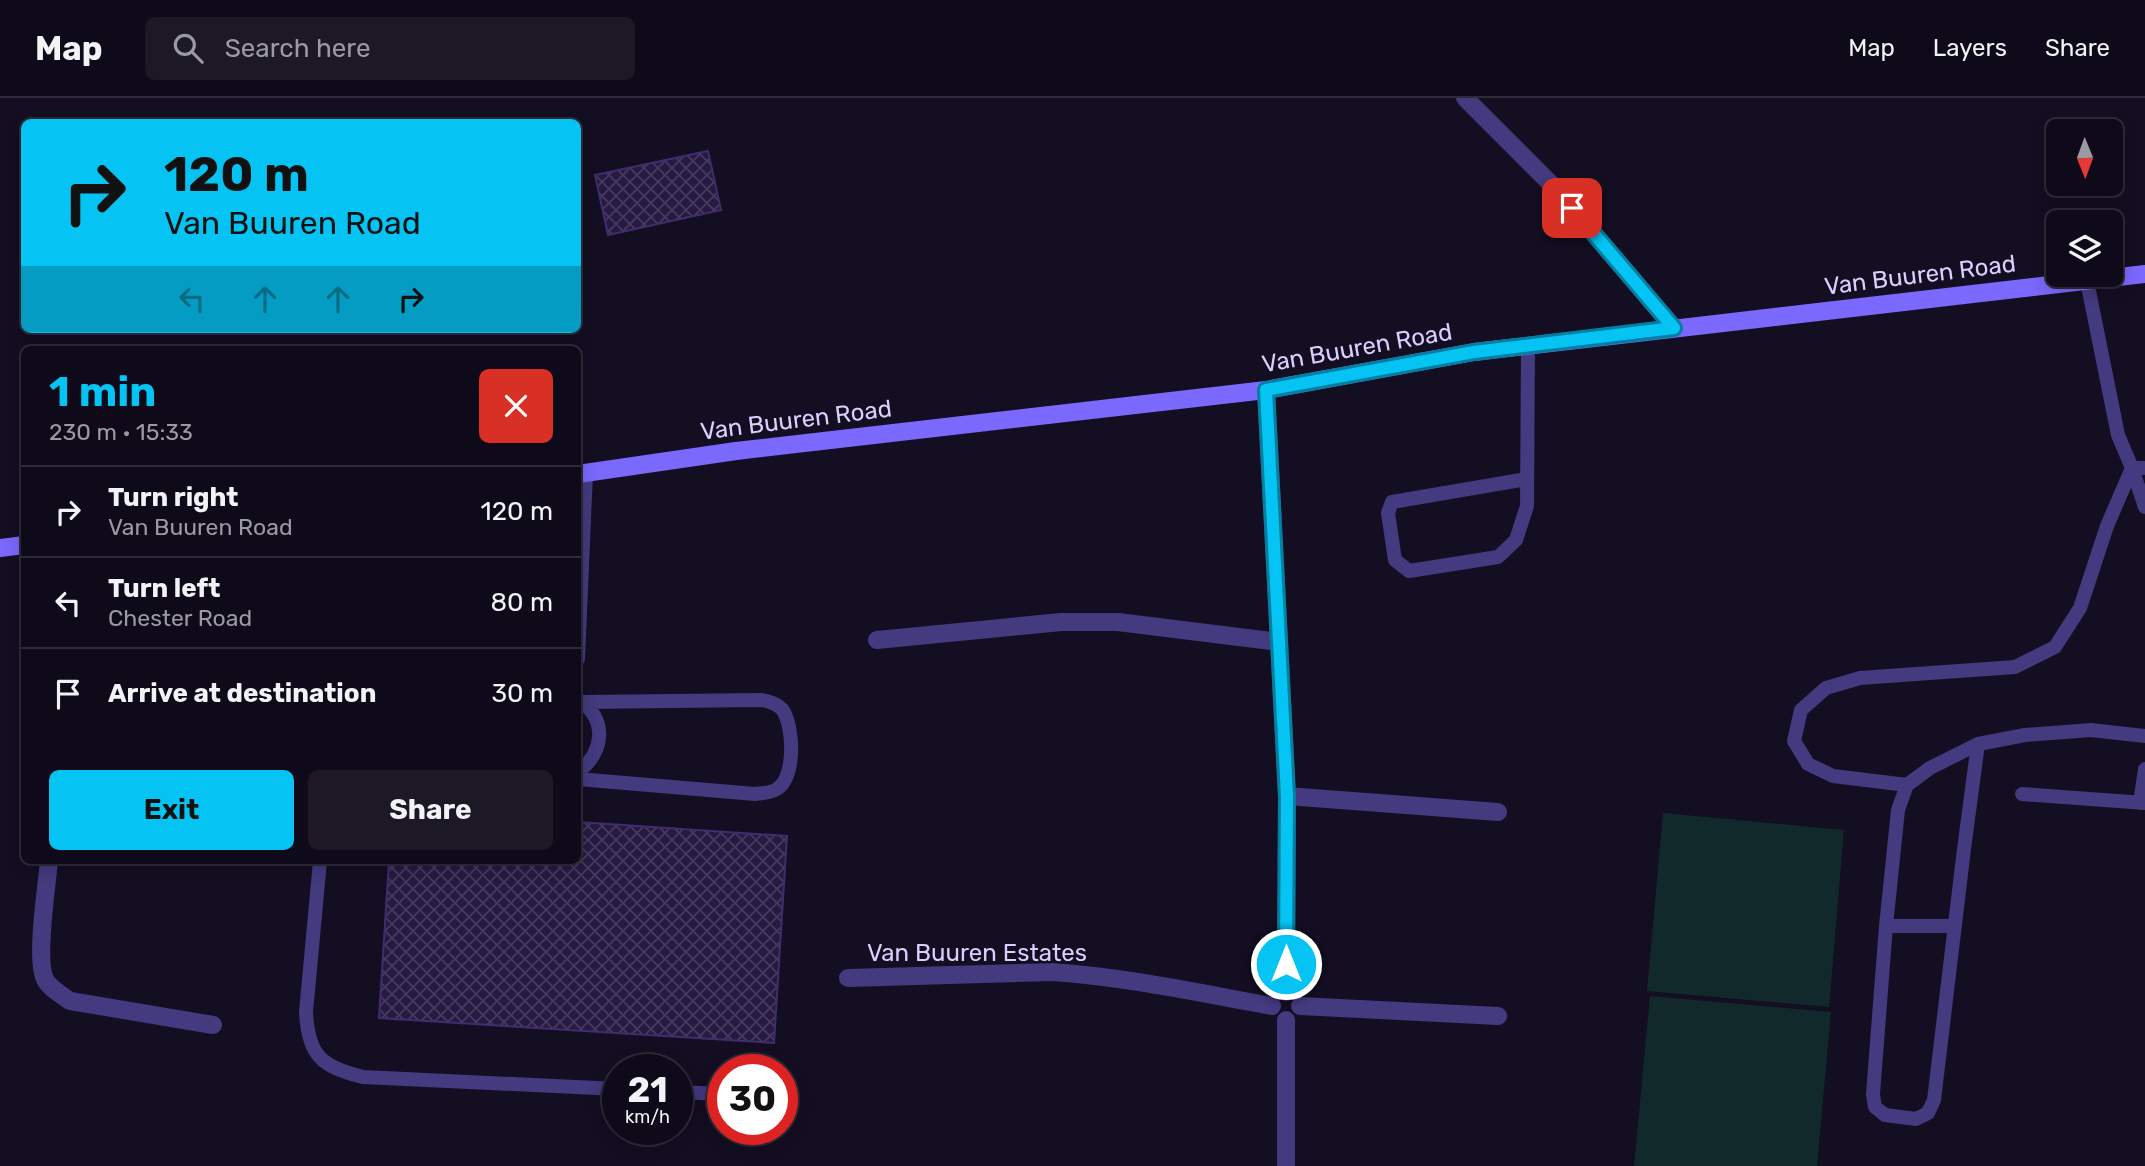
<!DOCTYPE html>
<html lang="en">
<head>
<meta charset="utf-8">
<style>
  :root { --surface:#0e0a19; --page:#1c1826; --text:#f1f3f6; --muted:#9b9aa2; --line:#2e2b38; --accent:#05c4f4 }
  body { margin:0; font-family:Rubik,sans-serif; background:var(--page); color:var(--text); height:100vh; display:flex; flex-direction:column; font-size:26px; white-space:nowrap }
  * { box-sizing:border-box; margin:0 }
  p { font-size:23px; color:var(--muted) }
  .icon { flex:none; width:38px; height:38px; fill:none; stroke:currentColor; stroke-width:2; stroke-linecap:round; stroke-linejoin:round }
  .map { position:relative; flex:1; overflow:hidden }
  .drawer { position:absolute; left:21px; top:248px; width:560px; height:518px; display:flex; flex-direction:column; background:var(--surface); border-radius:10px; box-shadow:0 4px 18px #0003,0 0 0 2px var(--line) }
  .drawer>* { flex:none }
  .top-card { position:absolute; left:21px; top:21px; width:560px; height:214px; border-radius:10px; box-shadow:0 4px 18px #0003,0 0 0 2px var(--line); background:#05c4f4; color:#111; overflow:hidden }
  .needle { width:46px; rotate:179deg }
  .tools { position:absolute; left:2046px; top:21px; display:grid; gap:14px }
  .tools a { display:grid; place-items:center; width:77px; height:77px; border-radius:10px; background:var(--surface); box-shadow:0 4px 18px #0003,0 0 0 2px var(--line); font-size:35px }
  .speed { position:absolute; left:602px; top:956px; display:flex; gap:14px; font-size:35px; font-weight:700; text-align:center }
  .speed>* { display:grid; place-content:center; width:91px; height:91px; border-radius:50%; background:var(--surface); box-shadow:0 4px 18px #0003,0 0 0 2px var(--line); line-height:1 }
  .speed small { font-size:18px; font-weight:400 }
  .speed .limit { border:10px solid #d22; background:#fff; color:#111 }
  .pin { position:absolute; display:grid; place-items:center; width:60px; height:60px; color:#fff; margin:-30px; border-radius:14px; box-shadow:0 4px 10px #0006 }
  .me { position:absolute; width:77px; margin:-38px; rotate:0deg; stroke-linejoin:round; filter:drop-shadow(0 0 5px #0008) }
  .turn { display:flex; align-items:center; gap:24px; height:147px; padding:0 28px; font-size:32px }
  .turn .icon { width:91px; height:91px; stroke-width:2.5 }
  .turn b { display:block; font-size:49px; line-height:60px }
  .lanes { display:flex; align-items:center; height:66px; padding:0 28px; background:#0003; justify-content:center; gap:35px; direction:ltr }
  .lanes .off { opacity:.35 }
  .round { display:grid; place-items:center; flex:none; width:74px; height:74px; border-radius:10px; background:var(--page) }
  .headline { display:flex; align-items:center; justify-content:space-between; height:119px; padding:0 28px }
  h1 { font-size:42px; font-weight:700; line-height:52px; color:var(--accent) }
  .button { display:flex; gap:14px; margin-top:auto; padding:14px 28px }
  .button a { flex:1; height:80px; border-radius:10px; background:var(--accent); color:#111; font-size:28px; font-weight:700; line-height:80px; text-align:center }
  .button a+a { background:var(--page); color:var(--text) }
  ul { padding:0; list-style:none }
  li { display:flex; align-items:center; gap:21px; height:91px; padding:0 28px; border-top:2px solid var(--line) }
  li div { flex:1 }
  li b { display:block; font-size:26px }
  li em { font-style:normal }
  header { display:flex; align-items:center; gap:42px; box-sizing:border-box; height:98px; padding:0 35px; background:var(--surface); border-bottom:2px solid var(--line) }
  header strong { font-size:33px }
  nav { display:flex; gap:38px; margin-inline-start:auto; font-size:24px }
  .search { width:490px; height:63px; background:var(--page); display:flex; align-items:center; gap:18px; box-sizing:border-box; padding:0 24px; border-radius:10px; color:var(--muted); font-size:26px }
  .map>svg:first-child { display:block }
</style>
</head>
<body>
<header>
<strong>Map</strong>
<div class="search"><svg class="icon" aria-label="search" viewBox="0 0 24 24"><circle cx="10" cy="10" r="6"/><path d="M15 15l6 6"/></svg>Search here</div>
<nav><a>Map</a><a>Layers</a><a>Share</a></nav>
</header>
<div class="map">
<svg width="2145" height="1068" viewBox="0 0 2145 1068">
  <defs>
    <pattern id="building-cross-hatch" width="8" height="8" patternUnits="userSpaceOnUse" patternTransform="scale(1.75)"><rect width="8" height="8" fill="#261a42"/><path d="M0 0l8 8M0 8l8-8" fill="none" stroke="#453a5e"/></pattern>
  </defs>
  <rect width="100%" height="100%" fill="#130e21"/>
  <path fill="#11292b" d="M1663,715l181,17 -15,177 -182,-16z
    M1650,898l181,16 -14,154h-183z"/>
  <path fill="url(#building-cross-hatch)" stroke="#402d6d" stroke-width="2" d="M708,53l13,59 -113,25 -13,-60z
    M578,724l209,14 -13,207 -395,-25 10,-157h189z"/>
  <g fill="none" stroke-linecap="round" stroke-linejoin="round">
    <path stroke="#433a7f" stroke-width="14" d="M2087,183l31,154 14,33 13,39
      M1527,381l-135,23 -4,11 7,47 14,11 89,-14 18,-17 11,-34 1,-161
      M578,561l8,-186
      M1978,646l-48,24 -23,17 -9,25 -12,116 -13,168 2,13 10,8 31,4 12,-6 6,-13 30,-251 14,-105 47,-9 66,-5 54,6
      M578,674c26,-20 30,-52 1,-72
      M578,681l177,15c8,-1 16,-1 22,-5 19,-11 17,-64 5,-80 -6,-6 -12,-7 -20,-9l-179,2
      M1907,687l-74,-9 -25,-12 -14,-23 7,-31 25,-22 34,-10 155,-11 40,-20 25,-39 27,-82 25,-58h13
      M2022,696l123,9
      M2140,705l5,-34
      M320,763l-14,151c2,44 16,55 57,65l255,12
      M1886,828h69
      M677,994l46,2"/>
    <path stroke="#433a7f" stroke-width="18" d="M1465,0l90,90 119,140
      M1266,292l21,406 -1,196
      M877,542l184,-18h57l161,20
      M1287,698l211,16
      M49,763c-2,24 -14,99 -4,118 4,9 17,16 25,22l143,24
      M848,880l204,-6c74,5 147,21 220,34
      M1300,908l198,10
      M1286,922v146"/>
    <path stroke="#7b68fc" stroke-width="18" d="M578,376l158,-23 530,-61 208,-38 671,-78
      M0,450l24,-3"/>
  </g>
  <g fill="none" stroke-linecap="round" stroke-linejoin="round">
    <g stroke="#037f9f" stroke-width="18">
      <path id="route" d="M1286,866l1,-168 -21,-406 208,-38 200,-24 -102,-120"/>
    </g>
    <use href="#route" stroke="#05c4f4" stroke-width="12"/>
  </g>
  <g text-anchor="middle" dominant-baseline="central" stroke-width="5" stroke-linejoin="round" paint-order="stroke">
    <g font-size="24" fill="#d9cffe" stroke="#130e21">
      <text transform="translate(1920 177) rotate(-7)">Van Buuren Road</text>
      <text transform="translate(1357 250) rotate(-10)">Van Buuren Road</text>
      <text transform="translate(796 322) rotate(-7)">Van Buuren Road</text>
      <text x="977" y="855">Van Buuren Estates</text>
    </g>
  </g>
</svg>
<div class="tools">
<a><svg class="needle" viewBox="-14 -14 28 28"><path d="M0-13l5 13h-10z" fill="#e53935"/><path d="M0 13l5-13h-10z" fill="#9b9aa2"/></svg></a>
<a><svg class="icon" aria-label="layers" viewBox="0 0 24 24"><path d="M12 4l9 5-9 5-9-5zM3 14l9 5 9-5"/></svg></a>
</div>
<div class="speed"><div>21<small>km/h</small></div><div class="limit">30</div></div>
<div class="pin" style="left:1572px;top:110px;background:#d93025"><svg class="icon" aria-label="arrive" viewBox="0 0 24 24"><path d="M6 21V4h12l-3 4 3 4H6"/></svg></div>
<svg class="me" style="left:1286px;top:866px" viewBox="-20 -20 40 40"><circle r="17" fill="#05c4f4" stroke="#fff" stroke-width="3"/><path d="M0-11L8 9 0 5-8 9z" fill="#fff"/></svg>
<div class="top-card">
<div class="turn"><svg class="icon" aria-label="right" viewBox="0 0 24 24"><path d="M7 20v-9h11M14 6l5 5-5 5"/></svg><div><b>120 m</b>Van Buuren Road</div></div>
<div class="lanes"><svg class="icon off" aria-label="left" viewBox="0 0 24 24"><path d="M17 20v-9H6M10 6l-5 5 5 5"/></svg><svg class="icon off" aria-label="ahead" viewBox="0 0 24 24"><path d="M12 20V5M6 11l6-6 6 6"/></svg><svg class="icon off" aria-label="ahead" viewBox="0 0 24 24"><path d="M12 20V5M6 11l6-6 6 6"/></svg><svg class="icon" aria-label="right" viewBox="0 0 24 24"><path d="M7 20v-9h11M14 6l5 5-5 5"/></svg></div>
</div>
<section class="drawer">
<div class="headline"><div><h1>1 min</h1><p>230 m · 15:33</p></div><a class="round" style="background:#d93025;color:#fff"><svg class="icon" aria-label="close" viewBox="0 0 24 24"><path d="M6 6l12 12M18 6L6 18"/></svg></a></div>
<ul>
<li><svg class="icon" aria-label="right" viewBox="0 0 24 24"><path d="M7 20v-9h11M14 6l5 5-5 5"/></svg><div><b>Turn right</b><p>Van Buuren Road</p></div><em>120 m</em></li>
<li><svg class="icon" aria-label="left" viewBox="0 0 24 24"><path d="M17 20v-9H6M10 6l-5 5 5 5"/></svg><div><b>Turn left</b><p>Chester Road</p></div><em>80 m</em></li>
<li><svg class="icon" aria-label="arrive" viewBox="0 0 24 24"><path d="M6 21V4h12l-3 4 3 4H6"/></svg><div><b>Arrive at destination</b></div><em>30 m</em></li>
</ul>
<div class="button"><a>Exit</a><a>Share</a></div>
</section>
</div>
</body>
</html>
